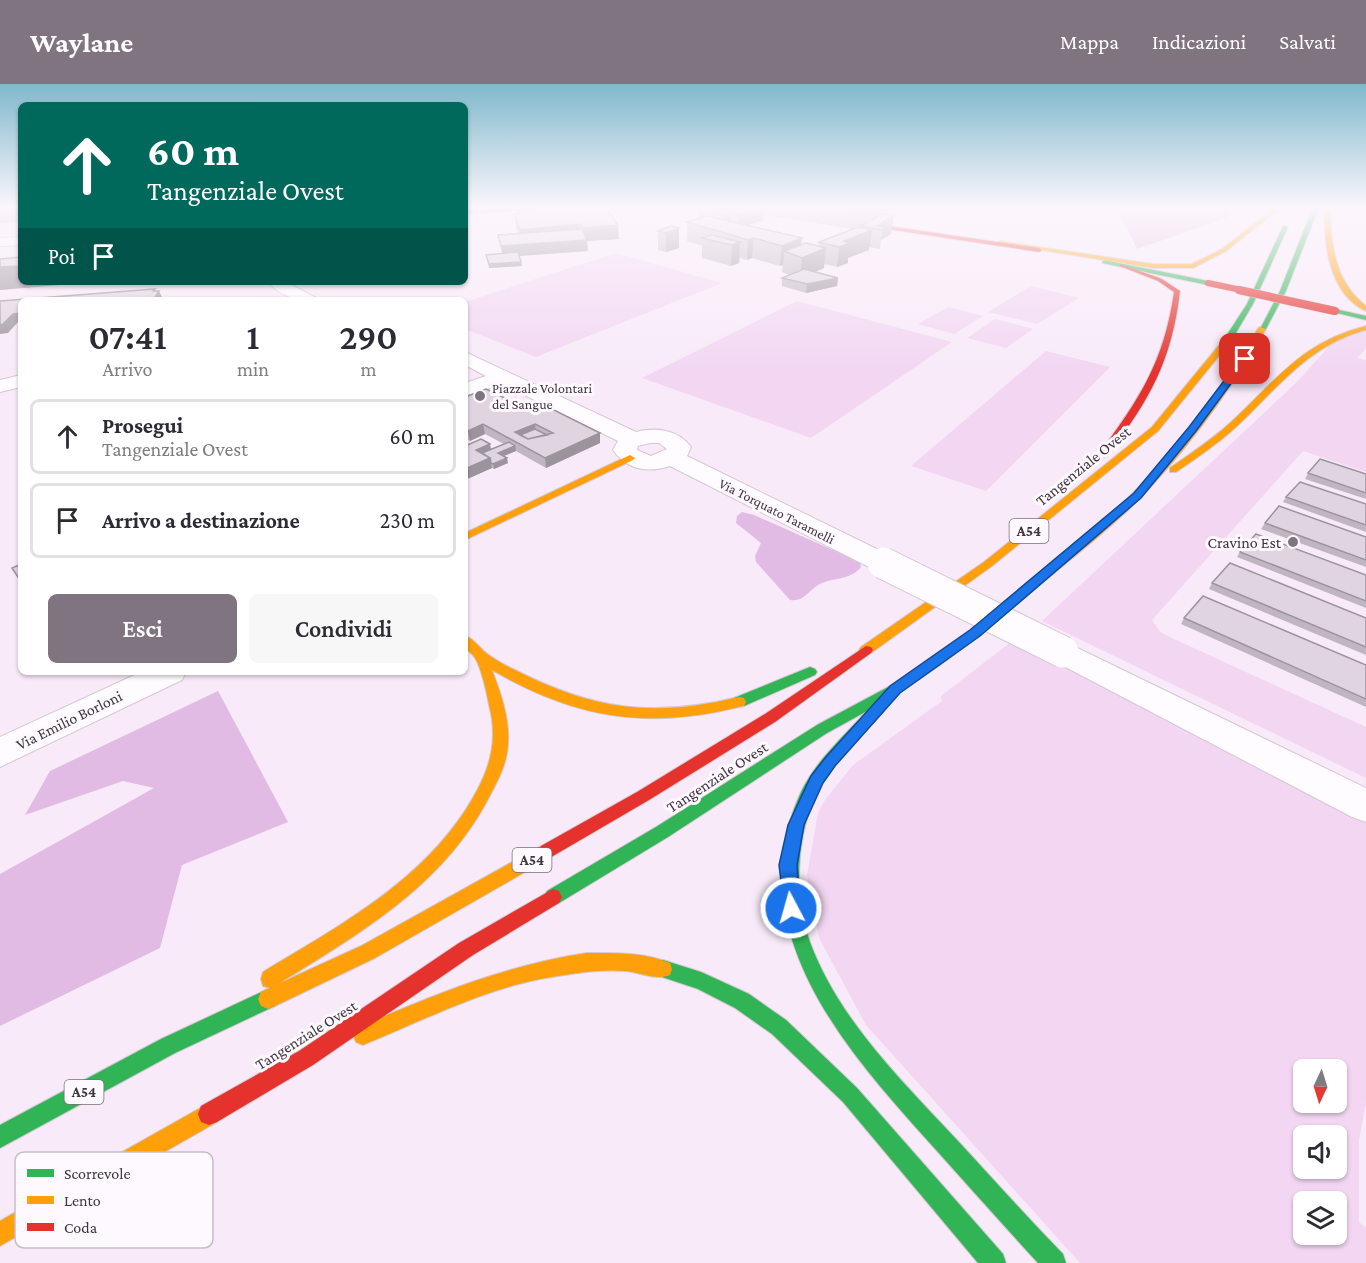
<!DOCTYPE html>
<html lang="it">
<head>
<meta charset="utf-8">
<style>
  :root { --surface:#fff; --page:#f7f7f7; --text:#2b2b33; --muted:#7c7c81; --line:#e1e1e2; --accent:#807480 }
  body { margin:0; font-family:"Crimson Pro",serif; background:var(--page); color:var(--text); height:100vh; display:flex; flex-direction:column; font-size:22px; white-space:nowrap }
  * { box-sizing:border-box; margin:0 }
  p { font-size:20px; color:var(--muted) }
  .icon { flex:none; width:33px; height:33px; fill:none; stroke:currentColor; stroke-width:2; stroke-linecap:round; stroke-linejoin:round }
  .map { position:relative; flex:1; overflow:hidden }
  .drawer { position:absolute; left:18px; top:213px; width:450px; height:378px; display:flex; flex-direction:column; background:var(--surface); border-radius:9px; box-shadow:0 2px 4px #0004 }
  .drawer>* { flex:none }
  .hud { position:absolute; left:18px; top:18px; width:450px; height:183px; border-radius:9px; box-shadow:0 2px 4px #0004; background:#00695c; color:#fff; overflow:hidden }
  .needle { width:39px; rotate:184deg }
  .controls { position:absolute; left:1293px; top:975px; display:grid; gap:12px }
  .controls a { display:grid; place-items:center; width:54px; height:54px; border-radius:9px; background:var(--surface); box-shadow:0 2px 4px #0004; font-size:30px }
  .pin { position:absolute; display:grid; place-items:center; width:51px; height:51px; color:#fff; margin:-26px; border-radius:12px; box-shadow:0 3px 9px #0006 }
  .me { position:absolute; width:66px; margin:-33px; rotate:354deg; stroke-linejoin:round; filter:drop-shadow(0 0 4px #0008) }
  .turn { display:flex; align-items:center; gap:21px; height:126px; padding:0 30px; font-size:27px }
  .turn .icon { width:78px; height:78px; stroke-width:2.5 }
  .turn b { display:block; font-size:42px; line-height:51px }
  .then { display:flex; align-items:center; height:57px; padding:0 30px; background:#0003; gap:12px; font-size:22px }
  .eta { display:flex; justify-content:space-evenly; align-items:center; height:102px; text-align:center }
  .eta b { font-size:36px; font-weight:600; line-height:42px }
  .action { display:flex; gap:12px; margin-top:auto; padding:12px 30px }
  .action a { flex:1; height:69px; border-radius:9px; background:var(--accent); color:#fff; font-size:24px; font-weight:600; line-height:69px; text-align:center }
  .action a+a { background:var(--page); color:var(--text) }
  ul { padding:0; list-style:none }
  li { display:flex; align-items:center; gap:18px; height:75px; margin:0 12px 9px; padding:0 18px; border:3px solid var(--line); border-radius:9px }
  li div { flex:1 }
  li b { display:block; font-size:22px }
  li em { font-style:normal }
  header { display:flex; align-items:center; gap:36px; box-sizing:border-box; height:84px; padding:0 30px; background:var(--accent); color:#fff }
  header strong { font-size:28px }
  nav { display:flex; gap:33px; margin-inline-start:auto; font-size:21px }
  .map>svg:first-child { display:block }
</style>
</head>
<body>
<header>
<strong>Waylane</strong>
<nav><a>Mappa</a><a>Indicazioni</a><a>Salvati</a></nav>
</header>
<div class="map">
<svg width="1366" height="1179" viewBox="0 0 1366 1179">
  <rect width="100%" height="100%" fill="#f8eaf8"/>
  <path fill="#f2d6f2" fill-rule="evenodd" d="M616,169l106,30 -186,74 -71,-28v-27z
    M1031,202l48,12 -42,26 -49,-12z
    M797,217l155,41 -141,96 -169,-60z
    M948,223l35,9 -29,18 -36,-10z
    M995,235l38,10 -27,19 -39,-10z
    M1366,247v18l-9,9 9,2v112l-63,-21 -151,169 8,12 12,6 194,89v51l-324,-157 255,-239 36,-40z
    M1046,267l64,16 -124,124 -75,-25z
    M1011,558l74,35 281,146v279l-7,38v82l7,6v35h-286l-214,-238 -47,-87 -12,-63 11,-62 7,-13 28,-35 89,-64 -1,-5zM1304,986h32v32h-32zM1304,1052h32v32h-32zM1304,1118h32v32h-32z"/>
  <path fill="#e1bbe3" d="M1117,123h117l-8,11 -89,31z
    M742,428l12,3 106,47 1,5c-11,14 -29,10 -43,18 -10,6 -14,17 -28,15l-34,-38 -1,-6 6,-13 -25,-20 1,-7z
    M218,607l70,131 -106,43 -22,83 -160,78v-152l154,-86 -31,-7 -98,34 25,-44z"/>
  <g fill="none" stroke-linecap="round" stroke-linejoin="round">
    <g stroke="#d4c8d4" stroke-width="2">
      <path id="street" d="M994,123h18l1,2 -6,4z
        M21,153v8l-21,1v-8z
        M269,198h17l34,18c-20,0 -38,-1 -51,-18z
        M465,268l171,80c20,-5 42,-3 55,15l-4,9 206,101 4,6 -4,6 -10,2 -10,-2 -203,-103c-22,7 -43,4 -57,-16l5,-9 -116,-57 -37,12v-13l21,-7 -21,-11zM650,359h9l8,6 -16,7 -14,-6 1,-4z
        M21,291v12l-21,5v-12z
        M1063,557l303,147v34l-14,-5 -300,-157 -5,-8 5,-8z
        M141,588h45l-4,8 -182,87v-30z"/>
    </g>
    <g stroke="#d4c8d4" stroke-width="2">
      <path id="fast" d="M1313,123h6l-33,84 -20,38 -7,2 21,-40z
        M1283,142l5,1 -35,77 -23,39h-6l-1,-2 24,-37z
        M1104,176l104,21 3,2 -3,2 -106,-22z
        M1335,225l31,7v4l-33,-8z
        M1027,501l4,1 2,3 -2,3c-47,40 -96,81 -151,111l5,5 -2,4c-24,26 -57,54 -70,88 -17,45 -19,96 -3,142 28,77 93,140 148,199 35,38 69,76 105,113l3,9h-28c-34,-37 -67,-74 -100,-111 -86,-95 -198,-216 -140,-353 14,-35 44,-61 69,-88l-40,22 -159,104 -109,66 -6,2 -6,-2 -3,-6 3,-6 109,-64 161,-102 73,-39 80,-56 53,-44z
        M810,583l5,2 2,3 -2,3 -71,31h-10l-2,-4 2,-4z
        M663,876l38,12 48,22 37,26 71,68 146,166 3,9h-28l-135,-161 -71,-68 -37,-26 -37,-19 -42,-14 -2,-6 2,-6z
        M268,905l7,3 3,7 -3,7 -100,47 -175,95v-23l161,-86z"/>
    </g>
    <g stroke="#d4c8d4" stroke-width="2">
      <path id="slow" d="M1276,123h6l-56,44 -33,17h-40l-156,-25 3,-2 153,23h39l30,-15z
        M1325,123h5c1,37 4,74 36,99v5c-37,-17 -43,-68 -41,-104z
        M1366,242v4c-59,16 -88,58 -131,98 -18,16 -38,30 -59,44h-6v-4c20,-14 41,-28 59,-44 47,-43 72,-82 137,-98z
        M1259,243l7,2c-38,65 -83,127 -136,179 -31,30 -66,56 -99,84h-8l-2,-3 2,-3c33,-27 68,-52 99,-82 54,-52 97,-113 137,-177z
        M1224,255l7,2 -73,90 -166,135 -121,87h-10l-2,-3 2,-3 123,-85 168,-135z
        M630,371l5,3 -2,2 -168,80v-7z
        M465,552c8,2 14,11 21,17 8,6 18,12 27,16 80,41 139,49 226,28l5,1 2,4 -2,4 -5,1c-93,23 -164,11 -247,-37 9,24 18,49 16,75 -1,20 -12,39 -21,56 -46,86 -127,132 -207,182l81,-37 180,-100 6,-2 6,2 2,5 -2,5 -178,102 -100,48 -7,3 -7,-3 -3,-7 3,-7 9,-4 -7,-2 -2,-7 2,-7c79,-48 164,-93 211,-176 17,-30 24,-57 15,-91 -2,-12 -8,-38 -14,-47 -2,-4 -7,-7 -10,-10z
        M587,869c28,0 57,-1 83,10l2,6 -2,6c-14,6 -31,-3 -45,-4 -24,-2 -49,2 -73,6 -65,10 -128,43 -189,68l-7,-3 -3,-7 3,-7c76,-32 149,-63 231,-75z
        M209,1019l8,3 3,8 -3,8 -217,124v-25z"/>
    </g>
    <g stroke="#d4c8d4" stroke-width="2">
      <path id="jam" d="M535,123h24l-94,7v-4z
        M848,136l191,28 3,2 -3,2 -193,-29z
        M1120,180l42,15 18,12c-8,70 -31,110 -73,165l-3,1 -5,-3c41,-56 65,-92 75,-162l-16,-11 -38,-15z
        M866,562l5,1 2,3 -2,3 -96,69 -126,78 -96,56 -6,2 -6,-2 -2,-5 2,-5 96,-54 128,-78z
        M553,805l6,2 3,6 -3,6 -86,52 -160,110 -96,57 -8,3 -8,-3 -3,-8 3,-8 98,-55 160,-108z"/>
    </g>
    <use href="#street" fill="#fefcfe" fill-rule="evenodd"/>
    <use href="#fast" fill="#30b455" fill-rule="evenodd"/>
    <use href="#slow" fill="#ff9f0a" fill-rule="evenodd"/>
    <use href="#jam" fill="#e5322d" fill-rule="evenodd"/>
    <g stroke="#d4c8d4" stroke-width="33" stroke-linecap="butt">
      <path id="street-bridge" d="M883,479l180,89"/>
    </g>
    <g stroke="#d4c8d4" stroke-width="7" stroke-linecap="butt">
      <path id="jam-bridge-far1" d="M1208,199l38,8"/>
    </g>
    <g stroke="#d4c8d4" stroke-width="9" stroke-linecap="butt">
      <path id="jam-bridge" d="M1239,206l96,21"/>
    </g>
    <use href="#street-bridge" stroke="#fefcfe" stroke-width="31"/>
    <use href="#jam-bridge-far1" stroke="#e5322d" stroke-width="6"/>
    <use href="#jam-bridge" stroke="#e5322d" stroke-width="8"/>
  </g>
  <path fill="#c0b6c1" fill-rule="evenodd" d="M0,123h21v15l-21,1z
    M553,123l66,32 -32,2 1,10 -69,5 3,10 -33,2 -3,-13 16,-2 -4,-18 20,-2 -2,-5 -2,-14z
    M699,123h160l28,4v3l4,20 -10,6 -1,9 -11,-2v3l-21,8v5l-11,4 -13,-3v4l-9,4 23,6 -1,8 -31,7 -24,-7v-8l8,-3 -8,-3 1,-7 -3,1 -28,-8 -5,2 -7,-2 -1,5 -8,3 -29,-8v-12l-15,-5v-19l12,-4zM763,131l91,14 -35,13 -1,4 -17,-1 -50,-19v-2l12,-4z
    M679,144v20l-13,4 -8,-2v-19z
    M465,313l46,8 9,5 80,23v10l-54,25 -30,-17 -12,5 4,7 -14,6 -2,-1 -27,12v-34l26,3 13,-5 -19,-10 -15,7 -5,-3z
    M1308,389l58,1v25l-61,-20z
    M1286,413l80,7v28l-83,-30z
    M1265,439l101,14v30l-105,-38z
    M1240,468l126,23v33l-129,-51z
    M1212,499l154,35v37l-157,-66z
    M1184,534l182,47v42l-185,-83z"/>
  <path fill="#9c949d" d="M748,123h16l-1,13 -12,4v4l-13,5 1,-19 5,-6z
    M887,127l-1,9 8,-5 -3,19 -10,6 2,-10 -6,-2 5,-14z
    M731,128v19l-8,2v-19z
    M580,140l1,14 -59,6 -2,-14z
    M618,141l1,14 -32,2 1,10 -85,6 -2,-11 83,-6 -1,-12z
    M679,144v20l-13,4v-19z
    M872,146l-3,20 -21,8v5l-11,4 2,-20 5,-6z
    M754,154l-2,20 -5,2 1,-20z
    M802,154l-2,19 -16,-6 -1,14 -3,1 2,-20z
    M740,158l-1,21 -8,3 1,-21z
    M826,164l-2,20 -24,11 2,-21z
    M521,178l1,4 -33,2v-4z
    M21,182v16h64l-1,1 -84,7v-23z
    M838,194l-1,8 -31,7 1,-9z
    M155,205l2,5 2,-3 4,8 -1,1h-9v-9z
    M21,229v9h-3l-10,11 -8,1v-9l13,-11z
    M483,340l2,10 -15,7 -2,-10z
    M535,340l1,10 -15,6 -6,-8z
    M600,349v10l-54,25 -1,-10z
    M490,360l2,10 -9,4 -7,-8z
    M515,362l1,5 -17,7 -1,-5z
    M490,374l2,10 -27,12v-11z
    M507,374l1,5 -14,6 -1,-5z"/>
  <path fill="#dfd4e0" stroke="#9c949d" stroke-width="1.5" fill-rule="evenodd" d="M553,123h52l13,18 -35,3 -3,-4 -60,6 -6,-16h5l-1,-3z
    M730,123h18l-4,1 8,2 -13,4 -8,-2 -8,2 -8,-1 18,-6z
    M833,123h26l28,4 -5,3z
    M882,130l12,1 -17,11 6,1v3l-22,-4z
    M707,132l95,22 -20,8 -28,-8 -6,2 -61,-18z
    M671,142l8,2 -13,5 -8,-2z
    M858,143l14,3 -28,11 6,2 -11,4 -20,-5z
    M582,145l5,11 -86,6 -3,-11z
    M711,151l29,7 -8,3 -30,-7z
    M806,159l20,5 -24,10 -18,-7z
    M518,168l3,10 -32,2 -3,-9z
    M21,173v9l-21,1v-8z
    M804,185l34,9 -31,6 -25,-6z
    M155,205l-2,2h6l-6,9h-132v13l-8,1 -10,10 -3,1v-24z
    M486,305l25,12 -4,2 13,7 18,-8 62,31 -55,25 -62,-34 -15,7 -3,-2v-32zM535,340l18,9 -25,6 -13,-7z
    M535,345l12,6 -19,4 -8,-4z
    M481,355l9,5 -14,6 14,8 -25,11v-23z
    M509,358l6,4 -17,7 9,5 -14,6 -2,-1 -1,-5 -8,-5z
    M1320,375l46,15v19l-58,-20z
    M1300,398l66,22v21l-80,-28z
    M1279,422l87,31v23l-101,-37z
    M1256,450l110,41v26l-126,-49z
    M1230,479l136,55v29l-154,-64z
    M21,480v12l-3,1 -6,-9z
    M1203,512l163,69v34l-182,-81z"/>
  <linearGradient id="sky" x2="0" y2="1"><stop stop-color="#80b8cc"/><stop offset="0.43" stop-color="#fcf6fc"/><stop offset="1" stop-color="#fcf6fc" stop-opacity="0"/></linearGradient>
  <rect width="1366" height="288" fill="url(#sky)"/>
  <path fill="#1a73e8" stroke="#114b97" stroke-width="1.5" d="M1242,273l7,2 -53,72 -55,67 -161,138 -80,57 -65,73 -12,17 -19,42 -7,40 3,43 -2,6 -7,2 -6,-2 -6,-49 9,-40 23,-49 14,-18 65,-72 80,-56 164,-137 55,-66z"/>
  <g fill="#807480" stroke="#fef9fe" stroke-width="2">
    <circle cx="480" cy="312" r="6"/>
    <circle cx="1293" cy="458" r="6"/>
  </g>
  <g text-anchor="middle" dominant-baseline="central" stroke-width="6" stroke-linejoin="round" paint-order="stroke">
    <g font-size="14" fill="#3f353f" stroke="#fef9fe" text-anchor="start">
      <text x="492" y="304">Piazzale Volontari<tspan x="492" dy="16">del Sangue</tspan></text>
    </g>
    <g font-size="14" fill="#3f353f" stroke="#fef9fe">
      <text transform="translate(777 427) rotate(27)">Via Torquato Taramelli</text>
    </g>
    <g fill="#fef9fe" stroke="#787078" stroke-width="1.5">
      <rect x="1009.5" y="435" width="39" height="24" rx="4.5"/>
      <rect x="512.5" y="764" width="39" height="24" rx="4.5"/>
      <rect x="64.5" y="996" width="39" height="24" rx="4.5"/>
    </g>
    <g font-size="15" font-weight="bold" fill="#3f353f">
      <text x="1029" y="447">A54</text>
      <text x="532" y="776">A54</text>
      <text x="84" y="1008">A54</text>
    </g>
    <g font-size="16" fill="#3f353f" stroke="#fef9fe">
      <text transform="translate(1083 382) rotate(-39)">Tangenziale Ovest</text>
      <text transform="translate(69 636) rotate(-26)">Via Emilio Borloni</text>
      <text transform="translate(717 693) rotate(-33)">Tangenziale Ovest</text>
      <text transform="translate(306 951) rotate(-32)">Tangenziale Ovest</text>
    </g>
    <g font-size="16" fill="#3f353f" stroke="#fef9fe" text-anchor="end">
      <text x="1281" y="458">Cravino Est</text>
    </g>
  </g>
  <rect x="15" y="1068" width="198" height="96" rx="9" fill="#fef9fe" stroke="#c5bec5" stroke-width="1.5"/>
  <rect x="27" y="1085" width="27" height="8" fill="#30b455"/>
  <rect x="27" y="1112" width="27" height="8" fill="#ff9f0a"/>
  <rect x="27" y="1139" width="27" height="8" fill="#e5322d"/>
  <g font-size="16" fill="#3f353f">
    <text x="64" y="1095">Scorrevole</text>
    <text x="64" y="1122">Lento</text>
    <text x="64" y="1149">Coda</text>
  </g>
</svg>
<div class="controls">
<a><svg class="needle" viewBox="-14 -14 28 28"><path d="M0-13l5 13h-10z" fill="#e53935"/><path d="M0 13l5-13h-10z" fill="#7c7c81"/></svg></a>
<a><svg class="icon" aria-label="sound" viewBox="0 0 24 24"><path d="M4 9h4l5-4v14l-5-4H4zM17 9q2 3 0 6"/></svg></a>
<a><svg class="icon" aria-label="layers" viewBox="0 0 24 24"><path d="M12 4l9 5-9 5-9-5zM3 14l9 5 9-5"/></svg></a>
</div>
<div class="pin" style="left:1245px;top:275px;background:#d93025"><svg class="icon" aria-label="arrive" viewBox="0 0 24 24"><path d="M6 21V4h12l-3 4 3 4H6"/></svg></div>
<svg class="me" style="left:791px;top:824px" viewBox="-20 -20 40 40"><circle r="17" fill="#1a73e8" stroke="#fff" stroke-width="3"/><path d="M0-11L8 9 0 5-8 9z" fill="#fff"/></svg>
<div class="hud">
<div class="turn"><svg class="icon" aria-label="ahead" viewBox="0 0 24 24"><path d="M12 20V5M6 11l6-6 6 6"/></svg><div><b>60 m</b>Tangenziale Ovest</div></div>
<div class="then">Poi<svg class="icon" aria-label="arrive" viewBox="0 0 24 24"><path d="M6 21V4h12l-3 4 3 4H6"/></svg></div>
</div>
<section class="drawer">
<div class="eta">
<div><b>07:41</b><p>Arrivo</p></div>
<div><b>1</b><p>min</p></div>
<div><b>290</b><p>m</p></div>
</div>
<ul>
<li><svg class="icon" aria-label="ahead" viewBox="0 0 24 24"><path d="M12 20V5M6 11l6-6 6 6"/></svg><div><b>Prosegui</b><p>Tangenziale Ovest</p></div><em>60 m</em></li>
<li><svg class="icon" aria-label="arrive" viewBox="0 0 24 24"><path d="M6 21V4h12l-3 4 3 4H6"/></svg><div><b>Arrivo a destinazione</b></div><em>230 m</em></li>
</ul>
<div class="action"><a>Esci</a><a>Condividi</a></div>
</section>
</div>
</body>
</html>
